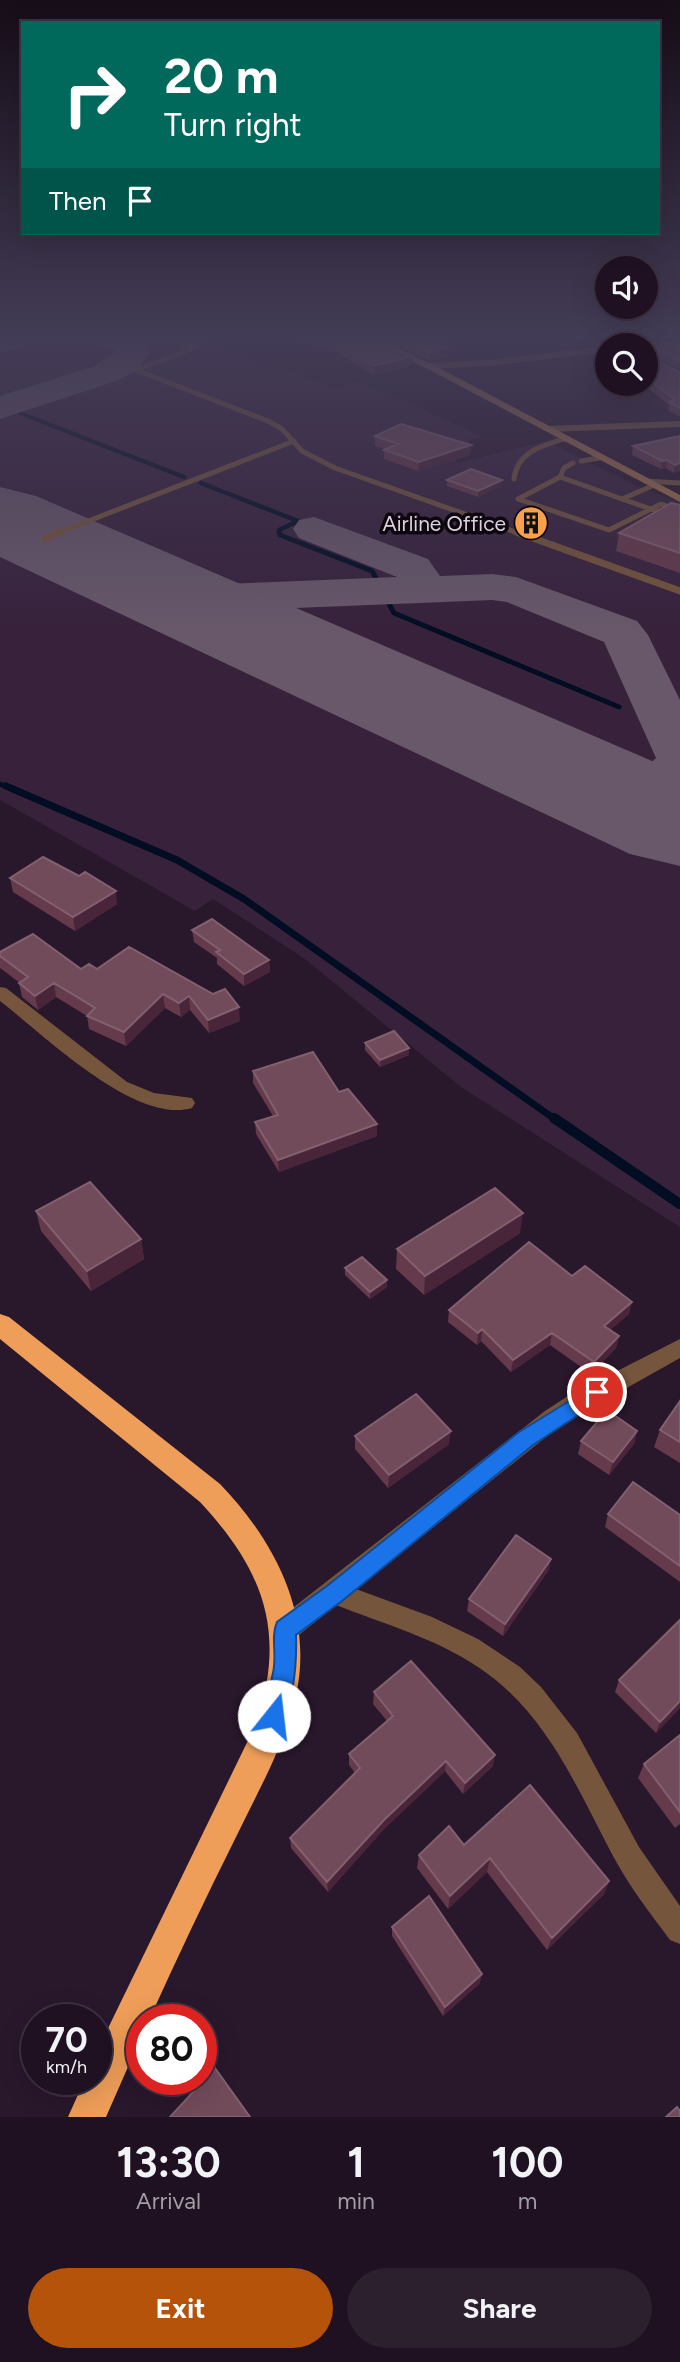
<!DOCTYPE html>
<html lang="en">
<head>
<meta charset="utf-8">
<style>
  :root { --surface:#1f1121; --page:#2c1f2e; --text:#f1f3f6; --muted:#a19da5; --line:#3c313f; --accent:#b45309 }
  body { margin:0; font-family:Figtree,sans-serif; background:var(--page); color:var(--text); height:100vh; display:flex; flex-direction:column; font-size:26px; white-space:nowrap }
  * { box-sizing:border-box; margin:0 }
  p { font-size:23px; color:var(--muted) }
  .icon { flex:none; width:38px; height:38px; fill:none; stroke:currentColor; stroke-width:2; stroke-linecap:round; stroke-linejoin:round }
  .map { position:relative; height:2117px; overflow:hidden }
  .side { display:flex; flex-direction:column; background:var(--surface); flex:1 }
  .side>* { flex:none }
  .banner { position:absolute; left:21px; top:21px; width:639px; height:214px; border-radius:0px; box-shadow:0 7px 28px #0002,0 0 0 2px var(--line); background:#00695c; color:#fff; overflow:hidden }
  .buttons { position:absolute; left:595px; top:256px; display:grid; gap:14px }
  .buttons a { display:grid; place-items:center; width:63px; height:63px; border-radius:50%; background:var(--surface); box-shadow:0 7px 28px #0002,0 0 0 2px var(--line); font-size:35px }
  .speed { position:absolute; left:21px; top:2004px; display:flex; gap:14px; font-size:35px; font-weight:700; text-align:center }
  .speed>* { display:grid; place-content:center; width:91px; height:91px; border-radius:50%; background:var(--surface); box-shadow:0 7px 28px #0002,0 0 0 2px var(--line); line-height:1 }
  .speed small { font-size:18px; font-weight:400 }
  .speed .limit { border:10px solid #d22; background:#fff; color:#111 }
  .pin { position:absolute; display:grid; place-items:center; width:60px; height:60px; color:#fff; margin:-30px; border:4px solid #fff; border-radius:50%; box-shadow:0 2px 7px #0007 }
  .me { position:absolute; width:77px; margin:-38px; rotate:16deg; stroke-linejoin:round; filter:drop-shadow(0 0 5px #0008) }
  .turn { display:flex; align-items:center; gap:24px; height:147px; padding:0 28px; font-size:32px }
  .turn .icon { width:91px; height:91px; stroke-width:2.5 }
  .turn b { display:block; font-size:49px; line-height:60px }
  .then { display:flex; align-items:center; height:66px; padding:0 28px; background:#0003; gap:14px; font-size:26px }
  .eta { display:flex; justify-content:space-evenly; align-items:center; height:119px; text-align:center }
  .eta b { font-size:42px; font-weight:700; line-height:49px }
  .button { display:flex; gap:14px; margin-top:auto; padding:14px 28px }
  .button a { flex:1; height:80px; border-radius:42px; background:var(--accent); color:#fff; font-size:28px; font-weight:700; line-height:80px; text-align:center }
  .button a+a { background:var(--page); color:var(--text) }
  .map>svg:first-child { display:block }
</style>
</head>
<body>
<div class="map">
<svg width="680" height="2117" viewBox="0 0 680 2117">
  <rect width="100%" height="100%" fill="#29172c"/>
  <path fill="#37213b" d="M0,339h203l14,8 118,41 25,-7 123,56 -16,3 8,6 -22,8 5,9 88,-22 93,46 41,15v725l-219,-140 -156,-128 -92,-60 -18,12 -195,-111z"/>
  <g fill="none" stroke-linecap="round" stroke-linejoin="round">
    <path stroke="#000d23" stroke-width="4.5" d="M20,413l164,64
      M201,483l97,38 -19,9 1,4"/>
    <path stroke="#000d23" stroke-width="5" d="M279,532l1,3 92,36 4,7
      M389,604l5,9 225,94
      M677,702h3
      M0,784l10,4"/>
    <path stroke="#000d23" stroke-width="7" d="M6,786l171,74 67,39 312,221"/>
    <path stroke="#000d23" stroke-width="10" d="M554,1118l126,86"/>
    <path fill="#68586a" fill-rule="evenodd" d="M0,339h29l-5,7 -24,7z
      M96,339h46l8,13 -14,19 -17,9 -119,39v-23l95,-30 22,-15 -16,-5z
      M314,517l114,42 12,17 52,-2 24,3 121,44 11,14 32,65v92c-31,14 -67,16 -99,8l-8,-12 8,-12c24,-6 57,2 75,-18l-52,-116 -97,-40 -15,-2 -196,8 -20,8 2,5 25,15 7,10 -7,10c-5,1 -12,4 -17,4 -24,0 -49,-23 -56,-44l3,-5c-27,1 -51,0 -78,-6l-6,-10 6,-10 16,-3 26,3 200,-8 -98,-39 -6,-9 6,-9z"/>
    <path fill="#68586a" fill-rule="evenodd" d="M0,487l36,9 644,277v93l-50,-12 -630,-297z"/>
    <path stroke="#75553b" stroke-width="5" d="M173,339l24,8 -61,23 132,51 14,8 20,22 33,17 186,66
      M581,461l18,-3
      M573,463l-9,5 -4,9 62,22 30,-13
      M560,477l-42,22 91,31 52,-26 19,7
      M514,479c3,-27 27,-33 50,-40
      M645,481l35,2
      M622,499l58,20
      M55,534l239,-93"/>
    <path stroke="#75553b" stroke-width="7" d="M516,532l164,59
      M45,538l14,-6"/>
    <path fill="#75553b" fill-rule="evenodd" d="M680,341v4h-54l4,-2z
      M607,346v6l-117,14 -61,3 -4,-3 4,-3 61,-3z
      M680,421v6l-133,5 -5,-3 5,-3z
      M0,987l6,1 121,94 27,11 38,5 3,5 -3,5c-57,17 -149,-74 -192,-107z
      M680,1339v19l-119,67 -205,164 76,28 46,22 42,28 21,20 36,46 62,114 41,59v38l-10,-4c-20,-27 -41,-54 -57,-84 -37,-70 -67,-144 -135,-189 -43,-29 -94,-43 -142,-62l-42,34 -9,3 -9,-3 -3,-9 3,-9 269,-210 23,-15z"/>
    <path fill="#a67348" fill-rule="evenodd" d="M364,339h10l58,25 248,131v7l-254,-134z"/>
    <path fill="#ef9e59" fill-rule="evenodd" d="M0,1314l9,3 211,167c54,56 94,131 76,211 -11,50 -38,96 -60,142 -30,60 -59,121 -87,183h-7v15l-36,82h-38l17,-38h11v-26l161,-331c29,-91 7,-151 -57,-220l-200,-163z"/>
  </g>
  <path fill="#653a4b" d="M296,339h79l38,17 -1,9 -39,10 -34,-22z
    M380,339h48l20,17 -18,4z
    M680,346v23l-29,-13 2,-8z
    M646,358l34,14v45l-12,-7 1,-5 -27,-22h4z
    M375,436l96,9 -1,10 -52,16 -34,-12v-9l1,-1 -10,-3z
    M680,436l-6,37 -8,-5 -5,1 -29,-14 1,-9z
    M447,480l55,5 -24,12 -31,-11z
    M680,505v68l-64,-22 3,-18z
    M10,878l107,26 -42,27 -62,-39z
    M192,930l77,30 1,12 -26,14 -27,-22v-6l-23,-16z
    M129,947l111,74 -31,12 -19,-23 -9,7 -16,-9 -39,38 -37,-17 -2,-13 -31,-19 -18,13 -16,-13 -3,-14h1l-20,-15v-16l81,17h16z
    M365,1043l44,5v7l-29,12 -15,-17z
    M253,1071l86,21 38,32v12l-98,36 -23,-38 -1,-12 18,-6 -20,-33z
    M36,1211l105,28 3,20 -53,32 -50,-60z
    M520,1233l-96,62 -28,-26 1,-20z
    M345,1268l42,12v7l-17,12 -25,-24z
    M572,1276l57,38 -19,16 9,6 -3,12 -25,26 -41,-29 -39,27 -30,-31 -4,4 -29,-23 1,-12z
    M680,1401v62l-26,-16 6,-17z
    M637,1431l-3,13 -25,31 -31,-21 3,-13z
    M355,1436l94,8 -61,44 -33,-39z
    M608,1514l72,1v67l-75,-55z
    M551,1559l-3,12 -45,65 -36,-25 2,-12z
    M680,1620v88l-24,25 -41,-41 4,-12z
    M374,1692l119,74 -30,28 -18,-23 -62,59 -55,62 -37,-44 -1,-10 65,-65 -6,-8v-11l38,-33 -14,-17z
    M680,1735v89l-5,4 -37,-50 6,-14z
    M464,1845l145,36 -5,13 -57,56 -60,-78 -39,37 -31,-41 2,-13z
    M392,1927l88,56 -37,33 -51,-80z"/>
  <path fill="#482538" d="M449,347l-1,9 -18,4v-8z
    M413,356l-1,9 -39,10v-9z
    M471,445l-1,10 -52,16 1,-9z
    M667,460l-1,8 -5,1 1,-8z
    M680,463v8l-6,2 1,-8z
    M502,480v5l-24,12v-6z
    M116,891l1,13 -42,27 -2,-14z
    M269,960l1,12 -26,14v-12z
    M54,983l2,14 -18,13 -3,-14z
    M163,994l2,14 -39,38 -2,-14z
    M189,996l1,14 -9,7 -2,-14z
    M239,1007l1,14 -31,12 -1,-13z
    M409,1048v7l-29,12v-7z
    M377,1124v12l-98,36 -1,-12z
    M523,1213l-3,20 -96,62 1,-19z
    M141,1239l3,20 -53,32 -4,-20z
    M387,1280v7l-17,12v-7z
    M632,1302l-3,12 -28,24 3,-12z
    M482,1329l-1,12 -4,4 1,-12z
    M552,1333l-2,12 -39,27 2,-12z
    M619,1336l-3,12 -25,26 3,-12z
    M451,1431l-2,13 -61,44 1,-13z
    M637,1431l-3,13 -25,31 4,-13z
    M551,1559l-3,12 -45,65 2,-12z
    M680,1701v7l-24,25 4,-11z
    M495,1755l-2,11 -30,28 2,-11z
    M446,1761l-1,10 -62,59 -55,62 -1,-10 57,-62z
    M490,1858l-3,14 -39,37 2,-13z
    M609,1881l-5,13 -57,56 5,-12z
    M482,1974l-2,9 -37,33 2,-9z"/>
  <path fill="#724b5b" stroke="#82606f" stroke-width="2" d="M320,339h55l38,17 -40,10 -34,-21z
    M399,339h29l21,8 -19,5z
    M680,346v15l-27,-13z
    M646,358h5l29,14v36l-11,-6 6,-2 -29,-23z
    M401,424l70,21 -52,17 -35,-12 14,-6 -23,-8z
    M680,436v27l-5,2 -8,-5 -5,1 -29,-15z
    M471,469l31,11 -24,11 -31,-11z
    M671,503l9,2v48l-61,-20z
    M43,857l36,19 6,-4 31,19 -43,26 -63,-39z
    M212,919l57,41 -25,14 -28,-22 4,-2 -28,-20z
    M33,934l48,35 8,-5 8,5 32,-22 84,47 12,-5 14,18 -31,13 -19,-24 -10,7 -16,-9 -39,38 -37,-16 8,-8 -41,-25 -19,13 -16,-13 9,-6 -28,-21v-4z
    M394,1031l15,17 -29,12 -15,-17z
    M313,1052l26,40 9,-3 29,35 -99,36 -23,-38 23,-7 -25,-44z
    M90,1182l51,57 -54,32 -51,-60z
    M495,1188l28,25 -98,63 -28,-27z
    M529,1242l43,34 13,-10 47,36 -28,24 15,10 -25,26 -42,-29 -39,27 -31,-31 -4,4 -29,-23z
    M362,1257l25,23 -17,12 -25,-24z
    M416,1394l35,37 -62,44 -34,-39z
    M680,1401v41l-20,-12z
    M607,1410l30,21 -24,31 -32,-21z
    M633,1482l47,33v51l-72,-52z
    M516,1535l35,24 -46,65 -36,-25z
    M680,1620v81l-20,21 -41,-42z
    M411,1661l84,94 -30,28 -19,-22 -62,59 -57,62 -37,-44 70,-70 -11,-14 44,-38 -19,-24z
    M680,1735v77l-36,-48z
    M530,1785l79,96 -57,57 -62,-80 -40,38 -31,-41 30,-29 15,19z
    M429,1896l53,78 -37,33 -53,-80z
    M215,2068l35,49h-80z
    M677,2107l3,4v6h-14z"/>
  <linearGradient id="sky" x2="0" y2="1"><stop stop-color="#170d18"/><stop offset="0.53" stop-color="#433c56"/><stop offset="1" stop-color="#433c56" stop-opacity="0"/></linearGradient>
  <rect width="680" height="635" fill="url(#sky)"/>
  <path fill="#1a73e8" stroke="#114b97" stroke-width="2" d="M597,1384l7,2 2,6 -2,6 -71,47 -191,156 -46,34c1,31 -2,61 -14,89l-8,4 -9,-4c-7,-18 8,-39 9,-58 2,-15 -3,-30 3,-44l50,-36 192,-154z"/>
  <defs>
    <g id="building-disc" transform="scale(1.75)"><circle r="9.5" fill="#f8a04b" stroke="#0d060e"/><path d="M-4-6H4V6H1V3H-1V6H-4ZM-2.5-4.3h1.7v1.8h-1.7ZM.8-4.3h1.7v1.8H.8ZM-2.5-1h1.7V.8h-1.7ZM.8-1h1.7V.8H.8Z" fill="#111"/></g>
  </defs>
  <g fill-rule="evenodd">
    <use href="#building-disc" x="531" y="523"/>
  </g>
  <g text-anchor="middle" dominant-baseline="central" stroke-width="7" stroke-linejoin="round" paint-order="stroke">
    <g font-size="21" fill="#dcd1de" stroke="#0d060e" text-anchor="end">
      <text x="506" y="523">Airline Office</text>
    </g>
  </g>
</svg>
<div class="buttons">
<a><svg class="icon" aria-label="sound" viewBox="0 0 24 24"><path d="M4 9h4l5-4v14l-5-4H4zM17 9q2 3 0 6"/></svg></a>
<a><svg class="icon" aria-label="search" viewBox="0 0 24 24"><circle cx="10" cy="10" r="6"/><path d="M15 15l6 6"/></svg></a>
</div>
<div class="speed"><div>70<small>km/h</small></div><div class="limit">80</div></div>
<div class="pin" style="left:597px;top:1392px;background:#d93025"><svg class="icon" aria-label="arrive" viewBox="0 0 24 24"><path d="M6 21V4h12l-3 4 3 4H6"/></svg></div>
<svg class="me" style="left:274px;top:1716px" viewBox="-20 -20 40 40"><circle r="19" fill="#fff"/><path d="M0-13L10 11 0 6-10 11z" fill="#1a73e8"/></svg>
<div class="banner">
<div class="turn"><svg class="icon" aria-label="right" viewBox="0 0 24 24"><path d="M7 20v-9h11M14 6l5 5-5 5"/></svg><div><b>20 m</b>Turn right</div></div>
<div class="then">Then<svg class="icon" aria-label="arrive" viewBox="0 0 24 24"><path d="M6 21V4h12l-3 4 3 4H6"/></svg></div>
</div>
</div>
<section class="side">
<div class="eta">
<div><b>13:30</b><p>Arrival</p></div>
<div><b>1</b><p>min</p></div>
<div><b>100</b><p>m</p></div>
</div>
<div class="button"><a>Exit</a><a>Share</a></div>
</section>
</body>
</html>
